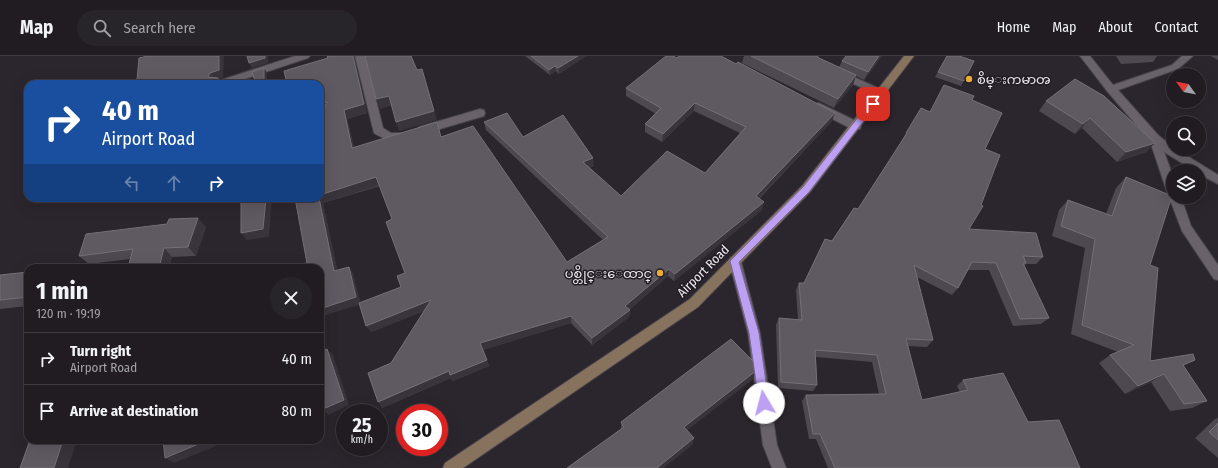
<!DOCTYPE html>
<html lang="en">
<head>
<meta charset="utf-8">
<style>
  :root { --surface:#201c22; --page:#28252a; --text:#f1f3f6; --muted:#a2a1a5; --line:#3d3a40 }
  body { margin:0; font-family:"Fira Sans Condensed","Noto Sans Myanmar",sans-serif; background:var(--page); color:var(--text); height:100vh; display:flex; flex-direction:column; font-size:15px; white-space:nowrap }
  * { box-sizing:border-box; margin:0 }
  p { font-size:13px; color:var(--muted) }
  .icon { flex:none; width:22px; height:22px; fill:none; stroke:currentColor; stroke-width:2; stroke-linecap:round; stroke-linejoin:round }
  .map { position:relative; flex:1; overflow:hidden }
  .drawer { position:absolute; left:24px; top:208px; width:300px; height:180px; display:flex; flex-direction:column; background:var(--surface); border-radius:12px; box-shadow:0 4px 16px #0002,0 0 0 1px var(--line) }
  .drawer>* { flex:none }
  .top-card { position:absolute; left:24px; top:24px; width:300px; height:122px; border-radius:12px; box-shadow:0 4px 16px #0002,0 0 0 1px var(--line); background:#1a4fa0; color:#fff; overflow:hidden }
  .needle { width:26px; rotate:303deg }
  .fabs { position:absolute; left:1166px; top:12px; display:grid; gap:8px }
  .fabs a { display:grid; place-items:center; width:40px; height:40px; border-radius:50%; background:var(--surface); box-shadow:0 4px 16px #0002,0 0 0 1px var(--line); font-size:20px }
  .speed { position:absolute; left:336px; top:348px; display:flex; gap:8px; font-size:20px; font-weight:700; text-align:center }
  .speed>* { display:grid; place-content:center; width:52px; height:52px; border-radius:50%; background:var(--surface); box-shadow:0 4px 16px #0002,0 0 0 1px var(--line); line-height:1 }
  .speed small { font-size:10px; font-weight:400 }
  .speed .limit { border:6px solid #d22; background:#fff; color:#111 }
  .pin { position:absolute; display:grid; place-items:center; width:34px; height:34px; color:#fff; margin:-17px; border-radius:8px; box-shadow:0 2px 6px #0006 }
  .me { position:absolute; width:44px; margin:-22px; rotate:352deg; stroke-linejoin:round; filter:drop-shadow(0 0 3px #0008) }
  .turn { display:flex; align-items:center; gap:14px; height:84px; padding:0 12px; font-size:18px }
  .turn .icon { width:52px; height:52px; stroke-width:2.5 }
  .turn b { display:block; font-size:28px; line-height:34px }
  .lanes { display:flex; align-items:center; height:38px; padding:0 12px; background:#0003; justify-content:center; gap:20px; direction:ltr }
  .lanes .off { opacity:.35 }
  .round { display:grid; place-items:center; flex:none; width:42px; height:42px; border-radius:21px; background:var(--page) }
  .head { display:flex; align-items:center; justify-content:space-between; height:68px; padding:0 12px }
  h1 { font-size:24px; font-weight:700; line-height:30px }
  ul { padding:0; list-style:none }
  li { display:flex; align-items:center; gap:12px; height:52px; padding:0 12px; border-top:1px solid var(--line) }
  li div { flex:1 }
  li b { display:block; font-size:15px }
  li em { font-style:normal }
  header { display:flex; align-items:center; gap:24px; box-sizing:border-box; height:56px; padding:0 20px; background:var(--surface); border-bottom:1px solid var(--line) }
  header strong { font-size:19px }
  nav { display:flex; gap:22px; margin-inline-start:auto; font-size:14px }
  .search { width:280px; height:36px; background:var(--page); display:flex; align-items:center; gap:10px; box-sizing:border-box; padding:0 14px; border-radius:22px; color:var(--muted); font-size:15px }
  .map>svg:first-child { display:block }
</style>
</head>
<body>
<header>
<strong>Map</strong>
<div class="search"><svg class="icon" aria-label="search" viewBox="0 0 24 24"><circle cx="10" cy="10" r="6"/><path d="M15 15l6 6"/></svg>Search here</div>
<nav><a>Home</a><a>Map</a><a>About</a><a>Contact</a></nav>
</header>
<div class="map">
<svg width="1218" height="412" viewBox="0 0 1218 412">
  <rect width="100%" height="100%" fill="#2b262d"/>
  <g fill="none" stroke-linecap="round" stroke-linejoin="round">
    <g stroke="#48434a" stroke-width="2">
      <path id="lane" d="M840,15l45,20 1,2 -1,2h-8l-40,-19 -2,-2z
        M1154,78l4,1 1,3 14,38v21h8l10,29 27,39v15l-4,-1 -32,-48 -13,-34 1,-2 -3,-3 -18,-54 1,-3z"/>
    </g>
    <g stroke="#48434a" stroke-width="2">
      <path id="street" d="M295,0h15l-2,2 -78,26h-16l1,-2z
        M355,0h10l18,72 8,5h17l1,3 -1,3c-13,4 -23,1 -34,-6z
        M1080,0h10l23,29 59,-20 10,-9h11l-15,13 -60,21 40,45 15,12v2h3l42,26v9l-19,-10v-3h-4l-31,-19 -14,-11 -43,-50z
        M819,47l41,20 1,3 -1,3h-8l-37,-19 -1,-3 1,-3z
        M480,53l4,1 1,3 -1,3 -61,18 -4,-1 -1,-3 1,-3z
        M735,200l4,1 2,4 19,72 17,112 9,23h-14l-9,-23 -15,-112 -19,-72 2,-4z"/>
    </g>
    <g stroke="#48434a" stroke-width="2">
      <path id="secondary" d="M904,0h10l-104,136 -112,115 -235,161h-20l2,-5 245,-164 112,-113z"/>
    </g>
    <use href="#lane" fill="#69626b" fill-rule="evenodd"/>
    <use href="#street" fill="#69626b" fill-rule="evenodd"/>
    <use href="#secondary" fill="#87725e" fill-rule="evenodd"/>
  </g>
  <path fill="#4e4850" fill-rule="evenodd" d="M327,0h27l13,57 -20,6 7,28 87,-10 126,125 36,-22 -117,-110 -2,-8 110,44 -5,2 32,28 84,-23 35,-40 -46,-22 -32,31 -17,-10v-8l11,-10 -30,-18v-8l206,33 -73,78 3,11 -88,71 -6,-5 -39,34h1l-1,7 -37,28 -21,-22 -88,27 6,16 -36,15 -2,-3 -69,30 9,-45 33,-52 -53,21 -12,-28 -57,-38 5,-3 21,-205zM380,130l12,33 13,54 -4,14 -41,16 -7,-29 -4,-7 -12,3 -14,-67z
    M525,0h61l-27,18 -3,-3 -6,4z
    M744,0h74l1,2 20,9 3,-6 40,-5 -18,24 -8,-4 -3,9 -19,23 -92,-45z
    M947,0l27,5 -13,25 -26,-9z
    M1116,0h41l-4,6 -32,2z
    M1211,0h7v4z
    M972,44l13,49 -16,80 74,28 -7,7h-10l-2,2 25,52 -8,6 -28,2 -24,-56h-21l-10,18 -6,7 -35,-18 16,63 -6,7 -19,-1 14,54 38,-8 -3,-6 6,-6 65,42 52,46h-252l-12,-29h-7l-7,-38 4,-6 73,-1 -7,-32 -56,-5 1,28 -4,6 -35,-3 -2,-63 3,-7 19,2 -2,-30 3,-7h5l28,-42 26,-32 44,-68 4,-8 24,-21z
    M1046,45l109,42 -9,9 -29,10 -35,-34 -7,6 -36,-23z
    M1126,121l24,88v96l45,-1 -12,6 24,35 -15,7 -22,3 -19,-29 -26,12 -26,-31 11,-8 8,-3 -47,-18 14,-86 -33,-12 7,-26 9,-10 38,14 10,-26z
    M110,142h17l-15,2z
    M206,171l-10,29 -24,1 -3,11h-41l2,-9 -41,5 -10,-8z
    M28,216v34l-28,3v-34z
    M753,323l-66,51 7,8 -2,7 -29,23h-96l54,-39v-7z
    M1218,362v40l-23,-20 20,-19z"/>
  <path fill="#39333b" d="M219,0h5l-1,22 -4,1 3,5h-4l-10,-7z
    M265,0h3v7l-16,5 -3,-5z
    M353,0h1l13,57 -20,6 9,37 -4,-8 -8,-38z
    M578,0h8l-27,18 -1,-6z
    M879,0h3l-18,24 4,-8z
    M555,10l1,5 -6,4 -1,-5z
    M264,12l3,5v11h-3z
    M422,13l15,51 -38,11 -3,-9z
    M856,19l-3,10 -19,23 4,-9z
    M389,40l4,9 -13,4 -4,-10z
    M327,46l4,9 -11,2v-9z
    M695,47l-1,8 -32,31 1,-8z
    M835,57l-3,8 -79,83 3,-8z
    M1090,62l-8,10 -7,6 8,-10z
    M1155,87l-9,9 -29,10 9,-10z
    M593,102l1,8 -11,4v-8z
    M376,121l4,8 -57,18 16,76 -5,-8 -15,-73h1v-3z
    M266,142h6l-3,39 -22,3 -6,-7z
    M764,146l-2,8 -88,71 1,-7z
    M198,162l8,9 -10,29 -8,-9z
    M164,192l8,9 -3,11h-10z
    M349,211l4,7 8,30 -41,13v-8z
    M669,213l-1,7 -43,37v-7z
    M431,244l3,7 -63,25 -5,-6z
    M630,254l-1,7 -37,28v-7z
    M571,260v7l-88,27 -3,-7z
    M327,293l6,6 16,50 -21,10 -2,-3 -6,3v-8z
    M487,304l2,6 -36,15 -2,-3 -69,30 -4,-6 71,-31z
    M756,315l-3,8 -71,55 2,-7z
    M1164,318l-13,8 -26,12 13,-8z
    M694,382l-2,7 -29,23h-6z
    M63,384h14l-9,28h-14z
    M208,384h7l1,6 -42,17 -9,-5z"/>
  <path fill="#5f5961" stroke="#757077" d="M148,0h71v14l-9,3 -2,4 10,1v6h-93v-2l12,-2 2,-22z
    M247,0h18v2l-16,5z
    M327,0h26l11,48 -20,6 8,38 85,-26 4,15 32,-11 94,136 41,-25 -124,-115 23,-9 16,24 40,-22 30,43 -10,4 38,34 46,-45 38,22 41,-46 -51,-24 -32,31 -18,-10 16,-16 -35,-20 40,-32h7l4,2 2,-2h42l15,8 2,-2 97,51 -79,83 8,6 -89,72 -6,-5 -44,37 5,4 -38,28 -21,-22 -91,27 7,17 -37,15 -1,-4 -71,31 -10,-29 23,-10 40,-63 -65,26 -7,-23 42,-16 -4,-11 8,-3 -19,-51 6,-3 -16,-42 -56,18v-77l7,-16 -7,2v-20h-33l-3,-13 44,-13z
    M365,0h46l6,14 5,-1 12,42 -38,11 -7,-26 -13,3z
    M531,0h47l-20,12 -3,-2 -6,4z
    M751,0h66l2,2 37,17 -18,24z
    M846,0h33l-11,16 -26,-11z
    M947,0h12l15,5 -10,20 -26,-9z
    M264,12v16h-8l-4,-12z
    M1075,23l29,17 51,47 -29,9 -36,-34 -7,6 -37,-23z
    M944,29l30,11 -2,4 30,13 -17,36 15,6 -19,50 2,1 -14,23 67,4 7,24 -20,-1 3,7h-3l26,55 -29,1 -24,-56 -24,-1 -14,26 -44,-23 19,75 -27,-1 16,61 46,-10 -5,-10 40,-7 25,49 31,-2 21,48h-245l-15,-34h-7l-7,-39 80,-1 -9,-39 -62,-5 2,35 -36,-3 -2,-64 23,2 -3,-37h5l21,-44 7,2 22,-33 4,1 49,-76h-1l15,-25 9,4z
    M1126,121l46,19 -22,69 8,3 -8,93 43,-7 2,6 -12,5 24,36 -23,3 -20,-30 -26,12 -28,-31 24,-10 -52,-20 13,-86 -34,-13 7,-26 44,16z
    M241,142h25l-3,31 -22,4z
    M295,142h24l15,73 15,-4 7,30 -36,12v-41h-26l8,-2 -1,-2 6,-1z
    M198,162l-10,29 -24,1 -5,20h-31l5,-19 -54,7 7,-22 81,-10 2,-5z
    M28,216v25l-28,3v-25z
    M731,283l24,24 1,8 -72,56 10,11 -37,30h-90l57,-41 -3,-5z
    M327,293l17,51 -21,9 -1,-3 -2,1v-55z
    M1218,367v17l-9,-8z
    M30,384h33l-9,28h-34z
    M163,384h45l-43,18z"/>
  <path fill="#bca0f2" stroke="#7a689d" d="M873,45l2,1v4l-66,86 -70,70 20,71 10,70 -2,3 -3,2 -4,-2 -1,-3 -10,-70 -19,-72 73,-74 67,-85z"/>
  <g fill="#eaaa39" stroke="#221c24" stroke-width="1.5">
    <circle cx="969" cy="23" r="4"/>
    <circle cx="660" cy="217" r="4"/>
  </g>
  <g text-anchor="middle" dominant-baseline="central" stroke-width="3" stroke-linejoin="round" paint-order="stroke">
    <g font-size="13" fill="#ece8ed" stroke="#221c24" text-anchor="start">
      <text x="977" y="23">စိမ္းကမာၻ</text>
      <text x="652" y="217" text-anchor="end">ပစ္တိုင္းေထာင္</text>
    </g>
    <g font-size="13" fill="#ece8ed" stroke="#221c24">
      <text transform="translate(703 215) rotate(-45)">Airport Road</text>
    </g>
  </g>
</svg>
<div class="fabs">
<a><svg class="needle" viewBox="-14 -14 28 28"><path d="M0-13l5 13h-10z" fill="#e53935"/><path d="M0 13l5-13h-10z" fill="#a2a1a5"/></svg></a>
<a><svg class="icon" aria-label="search" viewBox="0 0 24 24"><circle cx="10" cy="10" r="6"/><path d="M15 15l6 6"/></svg></a>
<a><svg class="icon" aria-label="layers" viewBox="0 0 24 24"><path d="M12 4l9 5-9 5-9-5zM3 14l9 5 9-5"/></svg></a>
</div>
<div class="speed"><div>25<small>km/h</small></div><div class="limit">30</div></div>
<div class="pin" style="left:873px;top:48px;background:#d93025"><svg class="icon" aria-label="arrive" viewBox="0 0 24 24"><path d="M6 21V4h12l-3 4 3 4H6"/></svg></div>
<svg class="me" style="left:764px;top:347px" viewBox="-20 -20 40 40"><circle r="19" fill="#fff"/><path d="M0-13L10 11 0 6-10 11z" fill="#bca0f2"/></svg>
<div class="top-card">
<div class="turn"><svg class="icon" aria-label="right" viewBox="0 0 24 24"><path d="M7 20v-9h11M14 6l5 5-5 5"/></svg><div><b>40 m</b>Airport Road</div></div>
<div class="lanes"><svg class="icon off" aria-label="left" viewBox="0 0 24 24"><path d="M17 20v-9H6M10 6l-5 5 5 5"/></svg><svg class="icon off" aria-label="ahead" viewBox="0 0 24 24"><path d="M12 20V5M6 11l6-6 6 6"/></svg><svg class="icon" aria-label="right" viewBox="0 0 24 24"><path d="M7 20v-9h11M14 6l5 5-5 5"/></svg></div>
</div>
<section class="drawer">
<div class="head"><div><h1>1 min</h1><p>120 m · 19:19</p></div><a class="round"><svg class="icon" aria-label="close" viewBox="0 0 24 24"><path d="M6 6l12 12M18 6L6 18"/></svg></a></div>
<ul>
<li><svg class="icon" aria-label="right" viewBox="0 0 24 24"><path d="M7 20v-9h11M14 6l5 5-5 5"/></svg><div><b>Turn right</b><p>Airport Road</p></div><em>40 m</em></li>
<li><svg class="icon" aria-label="arrive" viewBox="0 0 24 24"><path d="M6 21V4h12l-3 4 3 4H6"/></svg><div><b>Arrive at destination</b></div><em>80 m</em></li>
</ul>
</section>
</div>
</body>
</html>
